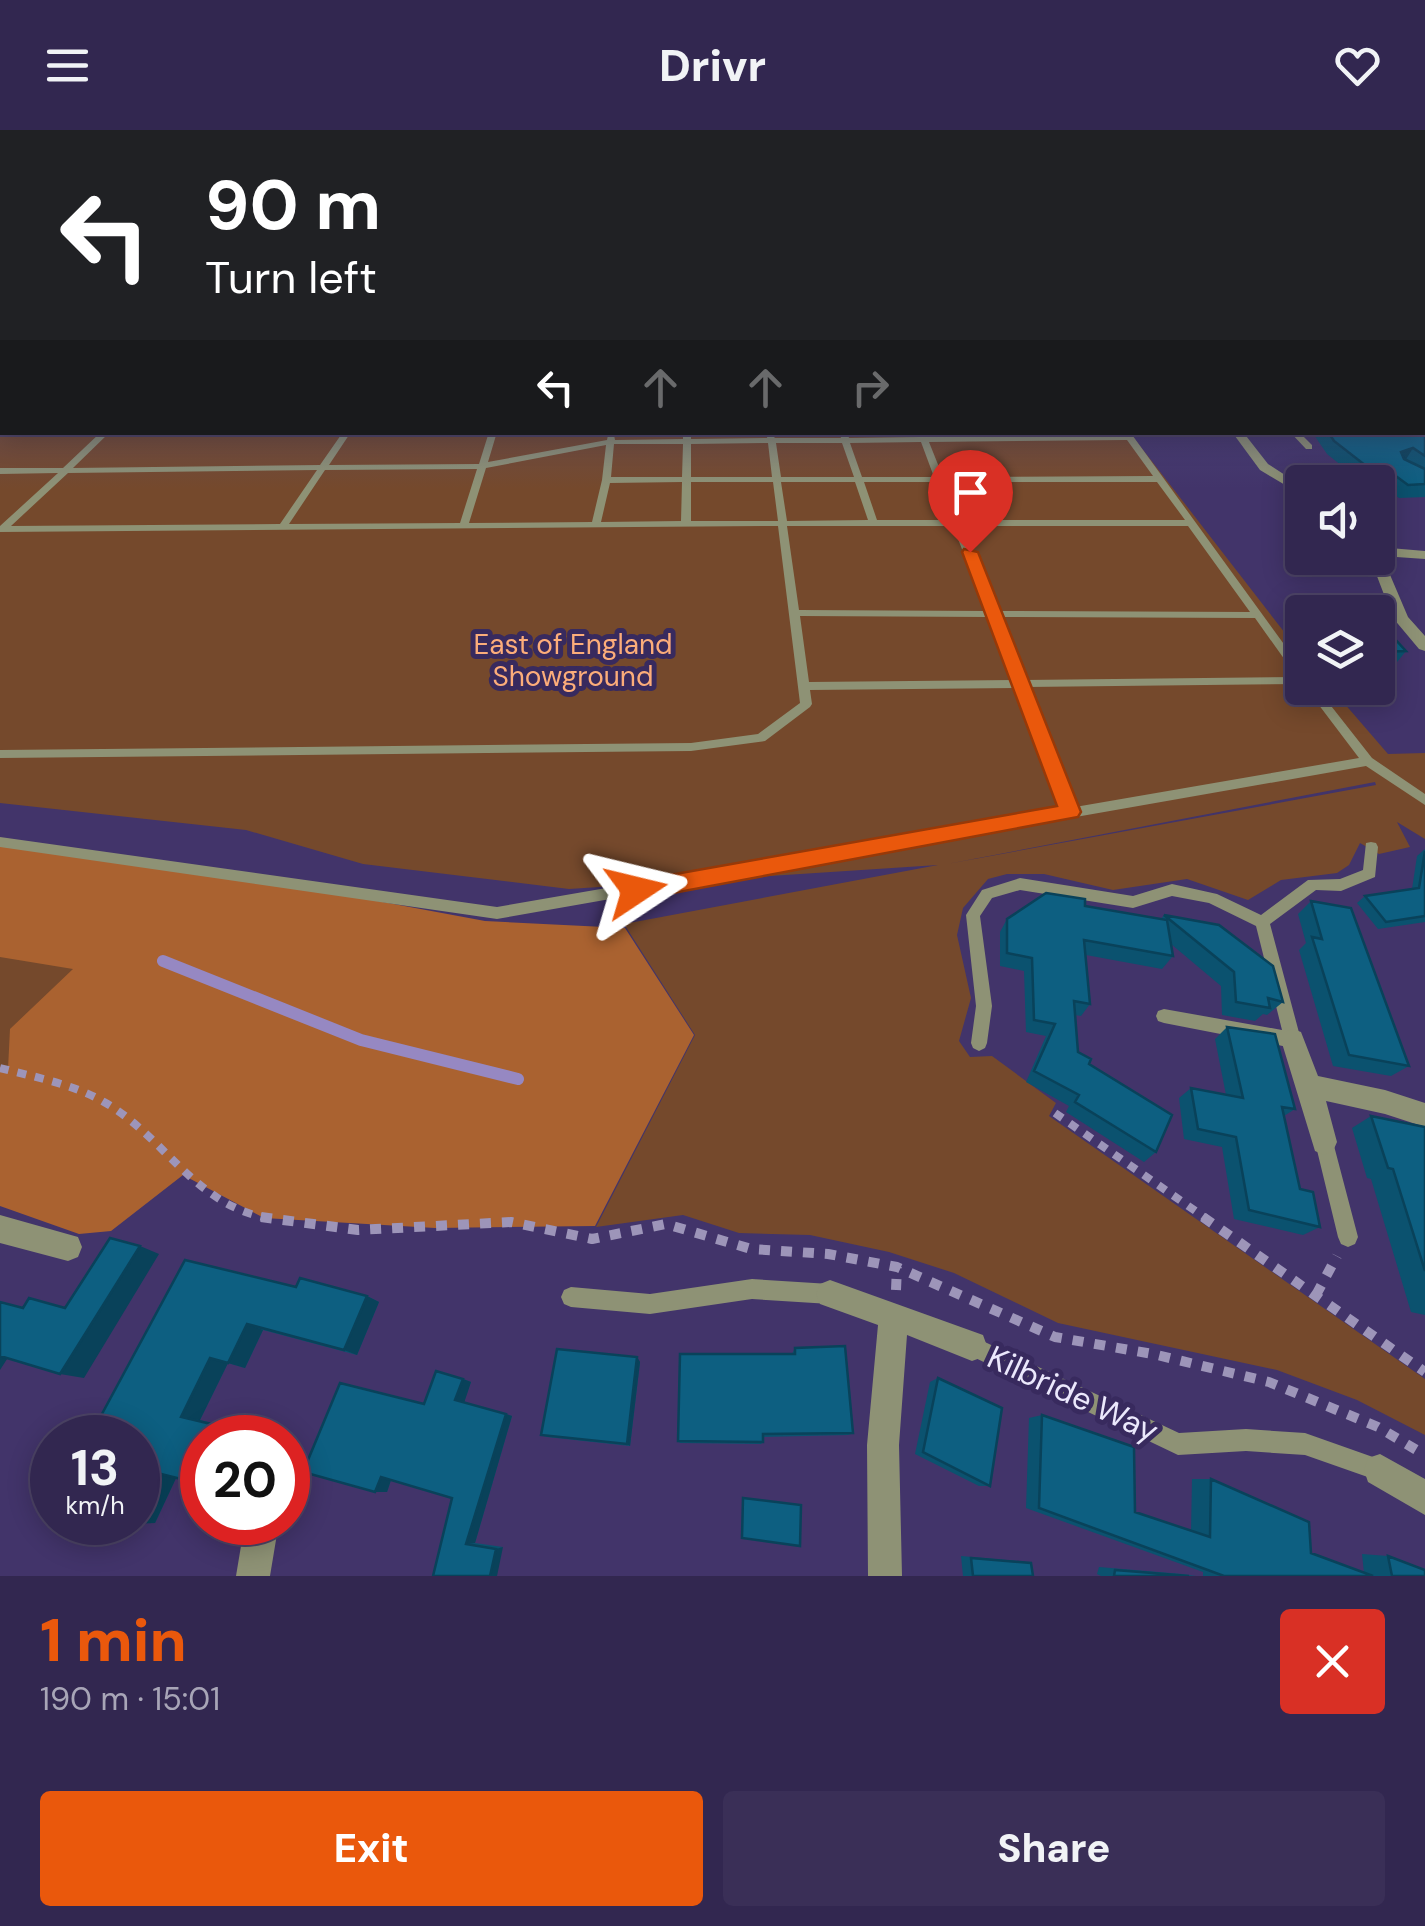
<!DOCTYPE html>
<html lang="en">
<head>
<meta charset="utf-8">
<style>
  :root { --surface:#322750; --page:#3a2f57; --text:#f1f3f6; --muted:#a8a5b7; --line:#4d4467; --accent:#ea580c }
  body { margin:0; font-family:"DM Sans",sans-serif; background:var(--page); color:var(--text); height:100vh; display:flex; flex-direction:column; font-size:38px; white-space:nowrap }
  * { box-sizing:border-box; margin:0 }
  p { font-size:32px; color:var(--muted) }
  .icon { flex:none; width:55px; height:55px; fill:none; stroke:currentColor; stroke-width:2; stroke-linecap:round; stroke-linejoin:round }
  .map { position:relative; height:1446px; overflow:hidden }
  .drawer { display:flex; flex-direction:column; background:var(--surface); flex:1 }
  .drawer>* { flex:none }
  .hud { position:absolute; left:0px; top:0px; width:1425px; height:305px; box-shadow:0 5px 25px #0003,0 0 0 2px var(--line); background:#202124; color:#fff; overflow:hidden }
  .controls { position:absolute; left:1285px; top:335px; display:grid; gap:20px }
  .controls a { display:grid; place-items:center; width:110px; height:110px; border-radius:10px; background:var(--surface); box-shadow:0 5px 25px #0003,0 0 0 2px var(--line); font-size:50px }
  .speed { position:absolute; left:30px; top:1285px; display:flex; gap:20px; font-size:50px; font-weight:700; text-align:center }
  .speed>* { display:grid; place-content:center; width:130px; height:130px; border-radius:50%; background:var(--surface); box-shadow:0 5px 25px #0003,0 0 0 2px var(--line); line-height:1 }
  .speed small { font-size:25px; font-weight:400 }
  .speed .limit { border:15px solid #d22; background:#fff; color:#111 }
  .pin { position:absolute; display:grid; place-items:center; width:85px; height:85px; color:#fff; margin:-102px -42px; border-radius:50% 50% 50% 0; rotate:-45deg; box-shadow:0 0 10px #0007 }
  .pin .icon { rotate:45deg }
  .me { position:absolute; width:110px; margin:-55px; rotate:80deg; stroke-linejoin:round; filter:drop-shadow(0 0 8px #0008) }
  .turn { display:flex; align-items:center; gap:35px; height:210px; padding:0 40px; font-size:45px }
  .turn .icon { width:130px; height:130px; stroke-width:2.5 }
  .turn b { display:block; font-size:70px; line-height:85px }
  .lanes { display:flex; align-items:center; height:95px; padding:0 40px; background:#0003; justify-content:center; gap:50px; direction:ltr }
  .lanes .off { opacity:.35 }
  .round { display:grid; place-items:center; flex:none; width:105px; height:105px; border-radius:10px; background:var(--page) }
  .summary { display:flex; align-items:center; justify-content:space-between; height:170px; padding:0 40px }
  h1 { font-size:60px; font-weight:800; line-height:75px; color:var(--accent) }
  .action { display:flex; gap:20px; margin-top:auto; padding:20px 40px }
  .action a { flex:1; height:115px; border-radius:10px; background:var(--accent); color:#fff; font-size:40px; font-weight:800; line-height:115px; text-align:center }
  .action a+a { background:var(--page); color:var(--text) }
  header { display:flex; justify-content:space-between; align-items:center; height:130px; padding:0 40px; background:var(--surface); font-size:45px; font-weight:800 }
  .map>svg:first-child { display:block }
</style>
</head>
<body>
<header><svg class="icon" aria-label="menu" viewBox="0 0 24 24"><path d="M4 6h16M4 12h16M4 18h16"/></svg>Drivr<svg class="icon" aria-label="heart" viewBox="0 0 24 24"><path d="M12 20l-8-8c-3-5 5-10 8-4 3-6 11-1 8 4z"/></svg></header>
<div class="map">
<svg width="1425" height="1446" viewBox="0 0 1425 1446">
  <rect width="100%" height="100%" fill="#42346a"/>
  <path fill="#75492c" fill-rule="evenodd" d="M0,156l2,146 1128,1 172,222v33h29l57,66 37,-1v86l-28,-17 13,25 -31,7 -19,-11 -11,22 -12,8 -56,7 -33,20 -61,-21 -74,11 -69,-16h-37l-19,5 -25,29 -6,27 14,63 -12,43 11,16 22,-1 64,47 -7,13 376,263v56l-68,-35 -80,-30 -219,-47 -104,-50 -65,-21 -79,-17 -71,-2 -56,-18 -87,12 99,-192 -71,-111 314,-59 -369,24 -206,-25 -117,-34 -246,-27zM1375,652l1,3 -429,79z
    M0,819l83,20 -77,116 -6,-2z"/>
  <path fill="#aa6230" d="M0,713l227,30 258,48 140,7 69,107 -99,191 -160,2 -171,-10 -81,-43 -72,56 -32,3 -79,-28v-139l8,2 2,-40 63,-60 -73,-12z"/>
  <g fill="none" stroke-linecap="round" stroke-linejoin="round">
    <path stroke="#9688c2" stroke-width="12" d="M163,831l198,79 157,39"/>
    <path stroke="#9d95b9" stroke-width="8" stroke-dasharray="9 9" stroke-linecap="butt" d="M0,938c34,9 73,16 104,34 62,35 92,107 170,117
      M1055,983l152,106"/>
    <path stroke="#9d95b9" stroke-width="10" stroke-dasharray="11 11" stroke-linecap="butt" d="M261,1087l97,13 153,-8 81,17 74,-15 85,25 77,5 69,13 158,70 98,17 116,28 109,45 47,28
      M1203,1087l222,155
      M896,1160l1,-23
      M1316,1165l21,-39"/>
    <path fill="#8e9275" fill-rule="evenodd" d="M2,186v5l-2,1v-5z
      M0,215h2v4h-2z
      M0,240h2v5l-2,1z
      M0,280h2v4h-2z
      M101,302h9l-37,36 247,-3 23,-33h8l-22,33 150,-1 10,-32h8l-9,30 119,-22 1,-5h6l1,5 68,-1v-7h8v7l76,-1 1,-4h3l4,4h66l-2,-6h8l2,6 70,-1 -1,-2 4,-2 5,4 197,-1 -2,-4h8l172,237v15l-275,3 48,120 284,-49 -53,-70h11l55,70 53,36v11l-59,-39 -869,153 -497,-72v-10l497,70 566,-98 -47,-121 -206,2 2,14 -2,3 -45,34 -74,10 -691,7v-8l691,-7 67,-9 42,-31 -22,-177 -778,6v-6l58,-53 -58,1v-6h63zM1127,310l26,36 -210,1 -14,-35zM921,312l13,35h-72l-12,-34zM768,313l4,34h-81v-33zM776,313h66l12,34h-73zM614,314h69l-1,33h-71zM606,315l-4,35 -10,42 -123,1 17,-55zM477,339l-17,54 -171,1 36,-54zM317,340l-37,54 -269,2 57,-53zM682,352l-1,39 -80,1 9,-39zM691,352h82l5,39h-87zM781,352h74l13,38 -81,1zM864,352h72l15,38h-74zM945,352h212l28,38h-225zM787,396h166l33,85 -187,-1zM962,396h226l62,86 -254,-1zM800,486l188,1 25,63 -204,2zM999,487l256,1 42,59 -273,3z
      M1290,302h9l13,13v4h-6z
      M1371,712l5,1 2,4 -3,30 -34,14 -25,-1 -46,34 31,116 -2,5 -6,3 -129,-25 -6,-2 -2,-5 2,-5 6,-2 118,21 -26,-104 -47,-23 -37,-7 -39,12 -113,-18 -28,8 -12,18 12,90 -5,37 -2,5 -6,3 -6,-3 -2,-5 5,-37 -10,-91 16,-25 38,-12 113,18 39,-12 45,10 44,21 47,-35 32,-1 23,-9 3,-27z
      M1324,1003l6,3 3,6 25,95 -3,7 -7,3 -7,-3 -3,-7 -23,-95 3,-6z
      M752,1149l78,5 7,3 3,7 -3,7 -7,3 -78,-5 -102,15 -79,-7 -7,-3 -3,-7 3,-7 7,-3 79,7z
      M972,1206l207,97 67,-4 59,4 82,29 3,8 -3,8 -8,3 -74,-26 -59,-4 -68,4 -213,-102 -3,-7 3,-7z"/>
    <path fill="#8e9275" fill-rule="evenodd" d="M1232,302h11l25,32 34,22v9l-42,-25z
      M1378,417l47,4v8l-43,-3 26,61 17,19v15l-6,-2 -26,-31 -23,-60h8z
      M1293,899l8,3 17,44 67,14 40,13v24l-40,-13 -59,-13 11,41 -4,9 -9,4 -9,-4 -34,-111 4,-8z
      M0,1085l78,22 4,10 -4,10 -10,4 -68,-18z
      M830,1150l153,55 4,11 -4,11 -11,4 -65,-26 -8,110 3,131h-34l-1,-131 11,-120 -58,-21 -4,-10 4,-10z
      M1380,1324l45,25v36l-57,-33 -4,-12 4,-12z
      M245,1392h34l-9,54h-34z"/>
    <path fill="#dce3a8" fill-rule="evenodd" d="M1422,199h3v9l-3,-1z"/>
  </g>
  <path fill="#0b526f" d="M1425,230v137l-26,1 -22,-17 -15,1 -35,-28 -15,-22h110z
    M1378,494l28,27 -13,16h-15z
    M1425,719v73l-47,7 -21,-26 8,-7 47,-7 5,-33z
    M1311,771l98,165 -18,10 -58,-10 -34,-116 7,-7 -8,-29z
    M1085,776l76,13 3,-4 119,87 -16,13 -4,-1 -8,7 -33,-6 -1,-29 -50,-42 2,12 -11,13 -76,-14 4,49 -9,12 -6,-1 3,37 11,12 67,88 -12,10 -78,-50 3,-6 -43,-24 20,-46 -20,-4 -2,-61 -24,-5v-34l7,-13z
    M1227,897l68,82 -11,7 16,73 20,38 -17,8 -69,-16 -12,-72 -38,-8 -5,-41 12,-10 35,7 -11,-56z
    M1371,986l54,11v188l-14,-3 -40,-133 -4,-1 -15,-50z
    M185,1130l111,27 71,9 12,6 -22,53 -94,-25 -18,38 -17,-5 -28,57 29,7 -4,11h-23l-26,40 -21,45z
    M795,1218l58,85 -5,2 -85,2v5l-2,2 -81,-1 -2,-2 114,-87z
    M637,1227l3,5 -10,84 -83,-9 -6,-2z
    M938,1248l52,108h-11l-64,-32 15,-72z
    M463,1249l8,3 -7,20 48,14 -37,127 28,4 -70,29 19,-78 -61,-18 -4,12h-12l49,-88z
    M1042,1285l93,97 56,19 1,-52h19l100,74 53,20 -2,-19 26,2 37,20h-222v-4l-177,-64 3,-90z
    M961,1426l58,5 12,2 2,13h-70z
    M1099,1437l83,7 14,2h-95l-4,-2z"/>
  <path fill="#09425a" d="M1413,318l-8,13 -4,-9z
    M140,1116l19,8 -75,124 -24,-4z
    M367,1166l12,6 -22,53 -13,-5z
    M247,1194l16,6 -18,38 -17,-5z
    M0,1224l9,2 -9,14z
    M637,1227l3,5 -10,84 -3,-2z
    M210,1228l18,5 -28,57 -19,-3z
    M463,1249l8,3 -7,21 -9,-3z
    M506,1284l6,2 -37,127 -9,1z
    M211,1294l18,3 -4,11h-20z
    M202,1313v37h-17z
    M157,1343l21,1 -23,49 -23,1 1,-2h5v-8z
    M381,1347h11l-5,15h-12z
    M503,1417l-6,29h-7l6,-27z"/>
  <path fill="#0d5f81" stroke="#09425a" stroke-width="2.5" d="M1422,228l3,2v96l-12,-8 -12,4 3,7 21,10v15l-17,1 -23,-17 -15,1 -36,-28 -6,-9h94z
    M1378,494h3l25,27 -28,1z
    M1425,721v65l-39,6 -21,-26 54,-8z
    M1046,763l39,6v7l82,14 6,36 -89,-16 6,64 -16,-3 4,51 13,7 -2,5 83,51 -16,37 -81,-50 4,-7 -45,-24 21,-47 -21,-4 -2,-62 -25,-5v-34z
    M1311,771l40,7 58,158 -60,-11 -37,-118 10,2z
    M1164,785l55,10 54,41 10,36 -15,-4 2,10 -34,-6 -2,-30z
    M1227,897l48,7 20,75 -13,-2 18,82 13,3 7,35 -71,-17 -13,-73 -38,-8 -7,-41 52,10z
    M1371,986l54,11v144l-32,-102 -5,-1z
    M110,1108l30,8 -80,128 -60,-18v-54l23,6 6,-10 36,10z
    M185,1130l111,27 4,-9 67,18 -23,54 -97,-26 -19,39 -18,-5 -29,59 30,7 -6,14h-3v5l-17,37 -28,-7 -19,41v-76h-49z
    M845,1216l8,87 -90,1v8l-85,-1 2,-87h115v-6z
    M557,1219l80,8 -10,87 -86,-9z
    M436,1241l27,8 -8,21 51,14 -40,130 30,5 -6,27h-57l19,-78 -71,-21 -6,15 -72,-20 37,-89 84,21z
    M938,1248l64,30 -12,78 -67,-34z
    M1042,1285l92,32 1,65 75,25 1,-58 98,43 2,31 62,23h-149l-185,-68z
    M743,1368l58,7 -1,41 -58,-8z
    M1388,1426l37,14v6h-33z
    M971,1428l60,5 2,13h-60z
    M1115,1440l74,6h-75z"/>
  <linearGradient id="sky" x2="0" y2="1"><stop stop-color="#241d3a"/><stop offset="0.43" stop-color="#545081"/><stop offset="1" stop-color="#545081" stop-opacity="0"/></linearGradient>
  <rect width="1425" height="359" fill="url(#sky)"/>
  <path fill="#ea580c" stroke="#983908" stroke-width="2.5" d="M964,419l14,3 103,260 -3,5 -442,83 -9,-3 -3,-7 3,-6 9,-3 421,-75 -95,-254z"/>
  <g text-anchor="middle" dominant-baseline="central" stroke-width="10" stroke-linejoin="round" paint-order="stroke">
    <g font-size="28" fill="#fcad7a" stroke="#382a5e">
      <text x="573" y="514">East of England<tspan x="573" dy="32">Showground</tspan></text>
    </g>
    <g font-size="32" fill="#ebe8fc" stroke="#382a5e">
      <text transform="translate(1073 1264) rotate(25)">Kilbride Way</text>
    </g>
  </g>
</svg>
<div class="controls">
<a><svg class="icon" aria-label="sound" viewBox="0 0 24 24"><path d="M4 9h4l5-4v14l-5-4H4zM17 9q2 3 0 6"/></svg></a>
<a><svg class="icon" aria-label="layers" viewBox="0 0 24 24"><path d="M12 4l9 5-9 5-9-5zM3 14l9 5 9-5"/></svg></a>
</div>
<div class="speed"><div>13<small>km/h</small></div><div class="limit">20</div></div>
<div class="pin" style="left:970px;top:422px;background:#d93025"><svg class="icon" aria-label="arrive" viewBox="0 0 24 24"><path d="M6 21V4h12l-3 4 3 4H6"/></svg></div>
<svg class="me" style="left:636px;top:760px" viewBox="-20 -20 40 40"><path d="M0-17L14 15 0 8-14 15z" fill="#ea580c" stroke="#fff" stroke-width="4"/></svg>
<div class="hud">
<div class="turn"><svg class="icon" aria-label="left" viewBox="0 0 24 24"><path d="M17 20v-9H6M10 6l-5 5 5 5"/></svg><div><b>90 m</b>Turn left</div></div>
<div class="lanes"><svg class="icon" aria-label="left" viewBox="0 0 24 24"><path d="M17 20v-9H6M10 6l-5 5 5 5"/></svg><svg class="icon off" aria-label="ahead" viewBox="0 0 24 24"><path d="M12 20V5M6 11l6-6 6 6"/></svg><svg class="icon off" aria-label="ahead" viewBox="0 0 24 24"><path d="M12 20V5M6 11l6-6 6 6"/></svg><svg class="icon off" aria-label="right" viewBox="0 0 24 24"><path d="M7 20v-9h11M14 6l5 5-5 5"/></svg></div>
</div>
</div>
<section class="drawer">
<div class="summary"><div><h1>1 min</h1><p>190 m · 15:01</p></div><a class="round" style="background:#d93025;color:#fff"><svg class="icon" aria-label="close" viewBox="0 0 24 24"><path d="M6 6l12 12M18 6L6 18"/></svg></a></div>
<div class="action"><a>Exit</a><a>Share</a></div>
</section>
</body>
</html>
